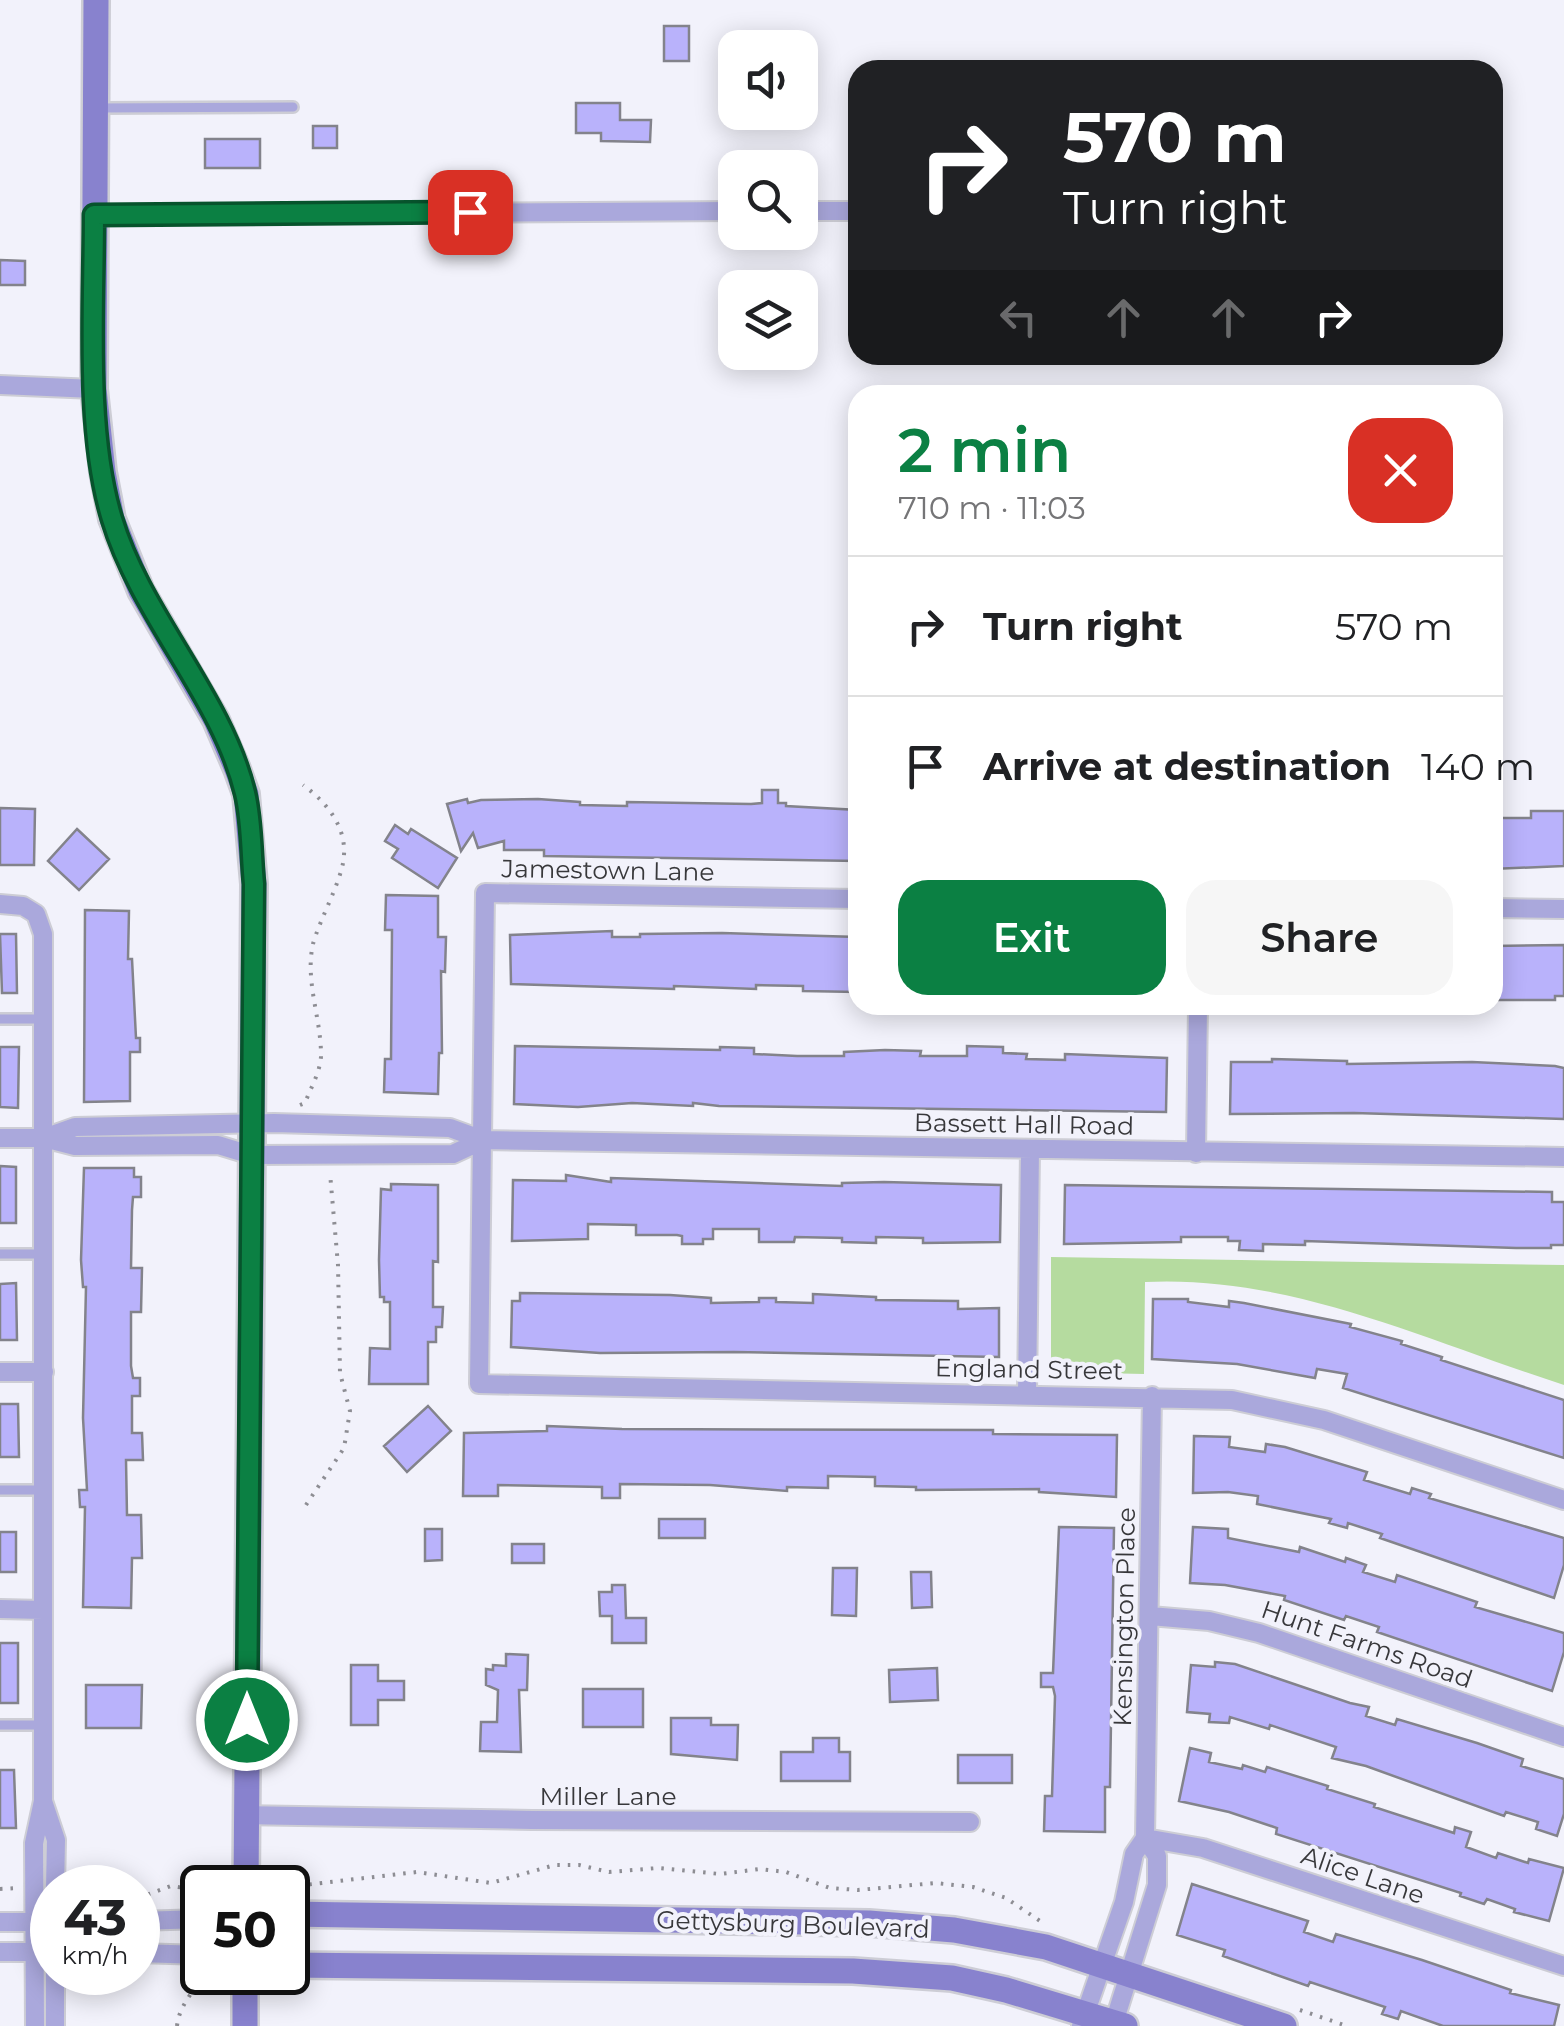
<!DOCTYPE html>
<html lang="en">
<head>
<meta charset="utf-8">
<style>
  :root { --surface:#fff; --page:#f6f6f6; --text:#202124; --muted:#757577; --line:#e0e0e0; --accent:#0b8043 }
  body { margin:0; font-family:Montserrat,sans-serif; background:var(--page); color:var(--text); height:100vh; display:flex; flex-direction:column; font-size:38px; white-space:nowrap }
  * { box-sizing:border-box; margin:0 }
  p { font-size:32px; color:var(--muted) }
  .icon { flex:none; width:55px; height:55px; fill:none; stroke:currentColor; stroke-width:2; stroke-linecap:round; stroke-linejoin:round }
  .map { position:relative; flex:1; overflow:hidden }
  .side { position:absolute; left:848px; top:385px; width:655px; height:630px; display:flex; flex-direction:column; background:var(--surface); border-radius:30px; box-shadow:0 5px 25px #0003 }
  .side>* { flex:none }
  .guide { position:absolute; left:848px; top:60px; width:655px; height:305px; border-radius:30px; box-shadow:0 5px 25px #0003; background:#202124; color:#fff; overflow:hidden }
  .controls { position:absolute; left:718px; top:30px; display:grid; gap:20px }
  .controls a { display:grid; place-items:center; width:100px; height:100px; border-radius:20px; background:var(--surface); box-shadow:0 5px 25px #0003; font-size:50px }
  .speed { position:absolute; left:30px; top:1865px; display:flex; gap:20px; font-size:50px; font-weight:700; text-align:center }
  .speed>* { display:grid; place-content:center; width:130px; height:130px; border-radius:50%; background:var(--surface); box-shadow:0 5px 25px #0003; line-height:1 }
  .speed small { font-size:25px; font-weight:400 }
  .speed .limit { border:5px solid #111; border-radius:15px; background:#fff; color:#111 }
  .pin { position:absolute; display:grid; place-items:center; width:85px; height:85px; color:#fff; margin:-42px; border-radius:20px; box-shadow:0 5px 15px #0006 }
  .me { position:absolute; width:110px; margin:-55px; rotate:0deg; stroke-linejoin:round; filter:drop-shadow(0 0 8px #0008) }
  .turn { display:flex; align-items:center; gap:35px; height:210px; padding:0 50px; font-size:45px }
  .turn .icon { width:130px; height:130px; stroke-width:2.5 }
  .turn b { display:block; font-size:70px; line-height:85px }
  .lanes { display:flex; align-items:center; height:95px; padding:0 50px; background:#0003; justify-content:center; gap:50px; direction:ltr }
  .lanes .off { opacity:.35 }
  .round { display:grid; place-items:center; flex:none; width:105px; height:105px; border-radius:30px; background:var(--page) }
  .head { display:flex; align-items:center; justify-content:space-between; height:170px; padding:0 50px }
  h1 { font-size:60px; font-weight:600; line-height:75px; color:var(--accent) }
  .button { display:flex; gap:20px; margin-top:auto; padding:20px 50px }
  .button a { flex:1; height:115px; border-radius:30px; background:var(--accent); color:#fff; font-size:40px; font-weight:600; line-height:115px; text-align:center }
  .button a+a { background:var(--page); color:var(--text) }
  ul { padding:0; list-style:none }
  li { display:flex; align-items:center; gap:30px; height:140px; padding:0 50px; border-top:2px solid var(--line) }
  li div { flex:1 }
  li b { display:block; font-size:38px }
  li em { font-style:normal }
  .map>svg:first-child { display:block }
</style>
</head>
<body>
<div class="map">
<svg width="1564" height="2026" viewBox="0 0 1564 2026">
  <rect width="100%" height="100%" fill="#f2f2fb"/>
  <path fill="#b5db9f" d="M1051,1257l513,8v120c-137,-44 -272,-110 -419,-103l-1,92 -93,-2z"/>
  <path fill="#b9b2fb" stroke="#83838b" stroke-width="2.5" d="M664,26h25v35h-25z
    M576,103h44v17h31l-1,22 -49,-1v-8h-25z
    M313,126h24v22h-24z
    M205,139h55v29h-55z
    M0,260l25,1v24h-25z
    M762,790h16v13h8v3l72,4v51l-314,-5v-6h-40v-9l-26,7 -5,-15 -12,18 -14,-47 20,-5 1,4 13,-3 57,-1 42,3v3l47,1v-4l124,2 11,-1z
    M0,808l35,1 -1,56h-34z
    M1531,811h33v55l-72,3v-51h39z
    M395,825l13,9 3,-5 46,29 -19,30 -46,-30 6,-9 -13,-8z
    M77,829l32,30 -30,31 -31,-29z
    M386,895l52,1v41h8l-1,35 -4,-1 1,82h-3l-1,41 -54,-2 1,-33h6l1,-129h-7z
    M85,910l44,1 -1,48h4l4,79h4v14h-10v49l-46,1z
    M612,931v6h28v-3l82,-1 136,4v55l-55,-1v-5l-47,-1v4l-82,-3v3l-163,-5 -1,-49z
    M0,934h16l1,59h-15z
    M1564,945v51h-9v4h-63v-54z
    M515,1046l205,4v-3l34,1v6l43,2h47v-4l41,-2 36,1 -1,5h47v-10l36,1v6l24,1 -1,5 39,1v-6l102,4 -1,54 -447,-6 -26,-3v3l-61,-3 -54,4 -64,-3z
    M0,1047h19l-1,61 -18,-1z
    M1272,1059l75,2v3l125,-2 83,4 9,2v51l-210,-6 -124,1 1,-52h41z
    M0,1166l16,1v56h-16z
    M84,1168h50v9h7v20h-8l-1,13 -1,58h11l-1,44h-10v54l2,12h7v18h-8v37h10l1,27h-17l1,55h14l1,43h-10l-1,50 -48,-1 2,-100h-5l-1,-17h8l-4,-72 3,-131h-3l-2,-27z
    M566,1175l45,7v-4l231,8v-3l42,-1 117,3 -1,57 -77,1v-5l-47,-1v6l-34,-1v-4l-47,-1 -1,5h-35v-13h-46v10h-10v5h-21v-8l-5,-1h-41v-10l-48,-1v15l-76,2 1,-61 53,1z
    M391,1184l47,1v77l-5,-1v46h10l-1,20h-6v15h-8v42h-59l1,-36 20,1v-47h-6v-5h-4l-1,-37 2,-71 10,1z
    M1065,1185l487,7v10h12v43h-13v3h-35l-211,-7v4l-42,-1v7l-24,-1 1,-9h-12v-4h-47v5l-117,2z
    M16,1283l1,57h-17v-56z
    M520,1293l150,2 41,3v5l48,-1v-4h17v4l37,1v-9l63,3v3l82,1v8l41,-1v49l-265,-5 -134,1 -89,-6 1,-46h8z
    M1153,1299h35v3l41,5v-6l15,2 107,21 -1,3 52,14 -1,3 41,13 -1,3 123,40v58l-221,-70 4,-14 -30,-5 -2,9 -78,-14 -85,-5z
    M0,1404h18l1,53h-19z
    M428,1406l23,25 -44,41 -23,-26z
    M547,1426l75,3 371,1v4l124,1 -1,62 -77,-5v-3l-123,1v-3l-41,-1v-9l-47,-1v12l-41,-1v4l-77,-6 -90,-1v14h-18v-11l-104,-2v11h-35l1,-63 83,-2z
    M1194,1436l36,1 -1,10 36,5 1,-8 19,3 82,25 -3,8 46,14 2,-6 19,6 -2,4 135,40v27l-10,33 -174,-60 2,-4 -34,-11 -1,5 -18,-5 2,-4 -74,-15 1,-8 -30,-4 -35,1z
    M659,1519h46v19h-46z
    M1059,1527l55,1 -4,259h-5v45l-61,-1 1,-35h7l3,-100 -2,-9h-12v-14h12z
    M1193,1527l35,2v9l71,14 1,-5 45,15 1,-4 20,7 -3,7 32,10 2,-7 80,27 -2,5 89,26v19l-12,39 -175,-59 2,-5 -33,-11 -2,4 -60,-20 1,-4 -60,-11 -35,-2z
    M425,1529h17v31l-17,1z
    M0,1532h16v40h-16z
    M512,1544h32v19h-32z
    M833,1568h24l-1,48 -24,-1z
    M911,1572h20l1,35 -20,1z
    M612,1585h13l1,33h20v25h-34v-27h-12l-1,-24h13z
    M0,1643h18v60h-18z
    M506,1654l22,1 -1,35h-8l2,62 -41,-1 1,-29h16l1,-32 -12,-5v-16l7,1v-5l13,1z
    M1215,1662l20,2 115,39 19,4 -3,9 29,9 2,-6 80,24 46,16 -2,7 43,13v35l-7,22 -21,-7 2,-7 -32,-10 -2,4 -138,-50 -34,-8 4,-11 -66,-22 -1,4 -39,-12 -1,6 -20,-1 1,-8 -23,-2 4,-47 24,2z
    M351,1665h27v16h26v19h-26v25h-27z
    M937,1668l1,32 -48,2 -1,-32z
    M86,1685h56l-1,43h-55z
    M583,1689h60v38h-60z
    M671,1718h40v7h27l-1,35 -66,-6z
    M813,1738h26v14h11v29h-69v-29h32z
    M1190,1748l21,5 -2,9 33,7 1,-4 22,7 2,-5 61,19 -1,3 48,15 -1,3 80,26 1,-6 16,5 -5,15 30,11 2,-5 30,10 1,-4 35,9 -15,53 -35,-9 1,-3 -28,-10 -3,5 -24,-8 1,-3 -185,-59 1,-6 -48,-16 -50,-11z
    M958,1755h54v28h-54z
    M0,1770h14l2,58h-16z
    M1192,1884l116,37 -4,11 29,10 3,-8 86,26 89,30 -1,3 49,12 -5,21h-111l-42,-15 -3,8 -16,-5 3,-7 -75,-25 -2,4 -85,-30 2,-6 -48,-15z"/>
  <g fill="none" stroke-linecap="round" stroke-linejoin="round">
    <g stroke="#cdcdd5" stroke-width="14">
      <path id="lane" d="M96,108l197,-1
        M0,1019h43
        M0,1254h43
        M0,1490h43
        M0,1725h43"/>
    </g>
    <g stroke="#cdcdd5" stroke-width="22">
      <path id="street" d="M800,211h58
        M95,215l640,-4
        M0,385l94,4
        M858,899l-373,-6 -6,491 753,16 92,20 240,80
        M0,904l23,2 13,8 7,20v867l-9,42 1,183
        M1492,908l72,1
        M0,1138h44l31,8 143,-1 33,10 202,-1 30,-14
        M44,1138l31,-11 199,-4 176,5 33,12 1081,17
        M1196,1153l2,-148
        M0,1372h44
        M1027,1395l3,-246
        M0,1609l43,1
        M1150,1616l59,5 50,12 305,104
        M43,1801l13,39 -1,48
        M246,1815l286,5 438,2
        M1145,1838l58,10 361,118
        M138,1921l64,-2
        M0,1922h52
        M0,1952h52
        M138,1953l64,2
        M55,2026v-54
        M1081,2026l43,-124 10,-48 11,-16 7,-442
        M1113,2026l44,-141v-29l-12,-18"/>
    </g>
    <g stroke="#cdcdd5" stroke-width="30">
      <path id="secondary" d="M96,0l-2,389 9,83 9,47 29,72 75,129 21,49 9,25 8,90 -8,1004
        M288,1914l581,9 85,7 92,17 238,79
        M288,1965l565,6 99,7 54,12 119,36
        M245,2026v-54"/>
    </g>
    <path stroke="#8d8d93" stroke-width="4" stroke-dasharray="2.5 8" stroke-linecap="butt" d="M300,1105l5,-2c6,-16 17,-34 16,-51 -1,-37 -16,-72 -8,-108 7,-26 30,-65 31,-89 2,-30 -19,-54 -41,-70
      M306,1505l38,-57 6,-37 -10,-38 -2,-108 -8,-92
      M278,1888l139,-16 74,11 64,-18h24l30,7 49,-4 62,6 40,-5 26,3 44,16 28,2 77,-7 38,4 33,11 37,25
      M0,1889l19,-1
      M138,1898l33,-12 20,3 6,13
      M1300,2010l47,16
      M177,2026c3,-26 22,-35 22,-54"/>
    <use href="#lane" stroke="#aaa8dc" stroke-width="9"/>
    <use href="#street" stroke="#aaa8dc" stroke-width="18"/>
    <use href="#secondary" stroke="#8882ce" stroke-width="25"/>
  </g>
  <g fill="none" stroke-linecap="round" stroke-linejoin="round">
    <g stroke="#07532c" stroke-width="25">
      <path id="route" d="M247,1720l7,-836c-3,-30 -2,-62 -9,-91 -23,-96 -104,-177 -133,-274 -27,-88 -18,-212 -18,-304l376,-3"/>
    </g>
    <use href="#route" stroke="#0b8043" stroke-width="18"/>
  </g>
  <g text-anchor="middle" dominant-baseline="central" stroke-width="8" stroke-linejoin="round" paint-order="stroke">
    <g font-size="25" fill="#38383b" stroke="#f2f2fb">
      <text transform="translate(608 870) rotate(1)">Jamestown Lane</text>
      <text transform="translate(1024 1124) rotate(1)">Bassett Hall Road</text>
      <text transform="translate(1029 1369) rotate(1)">England Street</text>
      <text transform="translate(1124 1617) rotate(-89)">Kensington Place</text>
      <text transform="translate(1367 1644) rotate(19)">Hunt Farms Road</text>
      <text x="608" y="1796">Miller Lane</text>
      <text transform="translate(1363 1875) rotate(19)">Alice Lane</text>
      <text transform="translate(793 1924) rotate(2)">Gettysburg Boulevard</text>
    </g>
  </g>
</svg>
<div class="controls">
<a><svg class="icon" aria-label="sound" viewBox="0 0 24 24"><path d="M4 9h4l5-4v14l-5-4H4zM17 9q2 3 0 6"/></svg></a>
<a><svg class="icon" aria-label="search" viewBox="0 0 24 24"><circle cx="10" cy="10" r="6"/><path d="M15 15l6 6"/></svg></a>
<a><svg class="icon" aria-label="layers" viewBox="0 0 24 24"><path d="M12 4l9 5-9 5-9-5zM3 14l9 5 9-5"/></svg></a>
</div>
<div class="speed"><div>43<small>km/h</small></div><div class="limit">50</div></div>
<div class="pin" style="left:470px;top:212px;background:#d93025"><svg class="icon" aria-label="arrive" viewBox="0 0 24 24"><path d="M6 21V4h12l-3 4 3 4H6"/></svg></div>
<svg class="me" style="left:247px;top:1720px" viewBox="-20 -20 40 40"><circle r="17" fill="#0b8043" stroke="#fff" stroke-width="3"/><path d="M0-11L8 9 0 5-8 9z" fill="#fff"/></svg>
<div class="guide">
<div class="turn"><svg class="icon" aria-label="right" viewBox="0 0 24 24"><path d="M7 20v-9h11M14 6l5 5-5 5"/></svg><div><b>570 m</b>Turn right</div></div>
<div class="lanes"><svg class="icon off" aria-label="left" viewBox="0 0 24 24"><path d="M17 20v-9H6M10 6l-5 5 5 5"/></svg><svg class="icon off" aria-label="ahead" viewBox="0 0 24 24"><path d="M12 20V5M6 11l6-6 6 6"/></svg><svg class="icon off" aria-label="ahead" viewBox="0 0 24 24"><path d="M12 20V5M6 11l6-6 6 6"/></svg><svg class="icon" aria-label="right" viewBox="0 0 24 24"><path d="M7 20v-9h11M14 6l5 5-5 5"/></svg></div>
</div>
<section class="side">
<div class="head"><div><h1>2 min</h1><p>710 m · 11:03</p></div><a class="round" style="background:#d93025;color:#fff"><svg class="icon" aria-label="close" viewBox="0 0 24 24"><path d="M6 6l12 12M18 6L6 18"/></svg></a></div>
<ul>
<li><svg class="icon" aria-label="right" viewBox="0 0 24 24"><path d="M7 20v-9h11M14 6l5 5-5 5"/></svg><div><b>Turn right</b></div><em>570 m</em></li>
<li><svg class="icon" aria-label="arrive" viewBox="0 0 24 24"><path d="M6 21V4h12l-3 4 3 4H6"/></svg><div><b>Arrive at destination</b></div><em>140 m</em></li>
</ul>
<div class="button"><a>Exit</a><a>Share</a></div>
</section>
</div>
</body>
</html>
